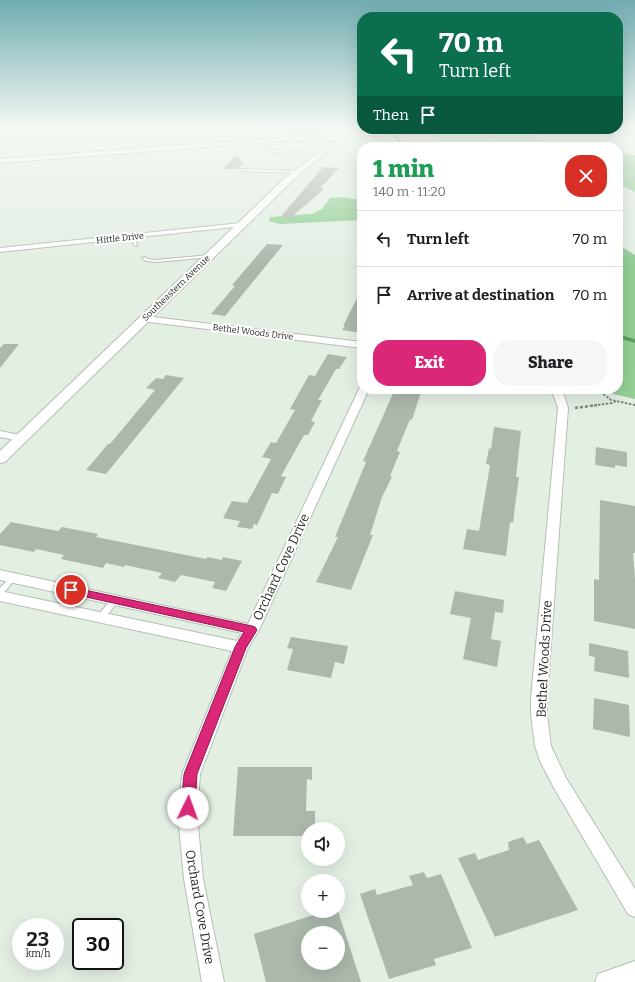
<!DOCTYPE html>
<html lang="en">
<head>
<meta charset="utf-8">
<style>
  :root { --surface:#fff; --page:#f6f6f6; --text:#202124; --muted:#757577; --line:#e0e0e0; --accent:#db2777 }
  body { margin:0; font-family:Bitter,serif; background:var(--page); color:var(--text); height:100vh; display:flex; flex-direction:column; font-size:15px; white-space:nowrap }
  * { box-sizing:border-box; margin:0 }
  p { font-size:13px; color:var(--muted) }
  .icon { flex:none; width:22px; height:22px; fill:none; stroke:currentColor; stroke-width:2; stroke-linecap:round; stroke-linejoin:round }
  .map { position:relative; flex:1; overflow:hidden }
  .drawer { position:absolute; left:357px; top:142px; width:266px; height:252px; display:flex; flex-direction:column; background:var(--surface); border-radius:16px; box-shadow:0 4px 16px #0002 }
  .drawer>* { flex:none }
  .top-card { position:absolute; left:357px; top:12px; width:266px; height:122px; border-radius:16px; box-shadow:0 4px 16px #0002; background:#0b6e4f; color:#fff; overflow:hidden }
  .tools { position:absolute; left:301px; top:822px; display:grid; gap:8px }
  .tools a { display:grid; place-items:center; width:44px; height:44px; border-radius:50%; background:var(--surface); box-shadow:0 4px 16px #0002; font-size:20px }
  .speed { position:absolute; left:12px; top:918px; display:flex; gap:8px; font-size:20px; font-weight:700; text-align:center }
  .speed>* { display:grid; place-content:center; width:52px; height:52px; border-radius:50%; background:var(--surface); box-shadow:0 4px 16px #0002; line-height:1 }
  .speed small { font-size:10px; font-weight:400 }
  .speed .limit { border:2px solid #111; border-radius:6px; background:#fff; color:#111 }
  .pin { position:absolute; display:grid; place-items:center; width:34px; height:34px; color:#fff; margin:-17px; border:2px solid #fff; border-radius:50%; box-shadow:0 1px 4px #0007 }
  .me { position:absolute; width:44px; margin:-22px; rotate:3deg; stroke-linejoin:round; filter:drop-shadow(0 0 3px #0008) }
  .turn { display:flex; align-items:center; gap:14px; height:84px; padding:0 16px; font-size:18px }
  .turn .icon { width:52px; height:52px; stroke-width:2.5 }
  .turn b { display:block; font-size:28px; line-height:34px }
  .then { display:flex; align-items:center; height:38px; padding:0 16px; background:#0003; gap:8px; font-size:15px }
  .round { display:grid; place-items:center; flex:none; width:42px; height:42px; border-radius:16px; background:var(--page) }
  .headline { display:flex; align-items:center; justify-content:space-between; height:68px; padding:0 16px }
  h1 { font-size:24px; font-weight:800; line-height:30px; color:#1e9e55 }
  .cta { display:flex; gap:8px; margin-top:auto; padding:8px 16px }
  .cta a { flex:1; height:46px; border-radius:16px; background:var(--accent); color:#fff; font-size:16px; font-weight:800; line-height:46px; text-align:center }
  .cta a+a { background:var(--page); color:var(--text) }
  ul { padding:0; list-style:none }
  li { display:flex; align-items:center; gap:12px; height:56px; padding:0 16px; border-top:1px solid var(--line) }
  li div { flex:1 }
  li b { display:block; font-size:15px }
  li em { font-style:normal }
  .map>svg:first-child { display:block }
</style>
</head>
<body>
<div class="map">
<svg width="635" height="982" viewBox="0 0 635 982">
  <rect width="100%" height="100%" fill="#e4efe4"/>
  <path fill="#94cf95" d="M421,129h98l36,18h-104z
    M618,154l17,1v37l-17,-8z
    M341,197l21,3v20l-82,4 -11,-3 1,-4 42,-3 10,-5 8,-11z
    M618,245l17,10v144l-22,-5 -6,-5h11z"/>
  <g fill="none" stroke-linecap="round" stroke-linejoin="round">
    <path stroke="#5ca05f" stroke-width="2" d="M384,129l6,2 15,16"/>
    <path stroke="#5ca05f" stroke-width="3.5" d="M618,310l2,9 -2,1
      M618,336l17,5"/>
  </g>
  <path fill="#adb8ad" fill-rule="evenodd" d="M236,155l7,8 -5,6h-15z
    M323,167l16,1 -19,20 4,1 -36,31 -6,-5z
    M267,244l16,1 -58,71 -14,-2 24,-28 -3,-1z
    M362,288v45l-20,-3 3,-4h-2z
    M4,344h15l-19,24v-20z
    M328,354l19,3 -8,12h-3l-18,31h4l-11,21 4,1 -7,13h-4l-23,41 5,1 -8,17 -6,-1 -15,32 -3,-1 -2,5 -15,-2 3,-6 -17,-3 9,-17 15,2 24,-44 -9,-2 9,-15 5,1 19,-33 -5,-1 19,-34 6,1z
    M166,375l18,3 -78,96 -20,-4 22,-26h2l45,-54 -9,-2 10,-10 7,1z
    M395,389h27l-10,31 -2,-1 -13,32 3,1 -10,24 2,1 -10,20 -12,38h3l-22,55 -35,-8 22,-45h-3l31,-75 -3,-1z
    M494,427l27,4 -5,46h3l-4,29 -2,17 -3,-1 -4,34 -43,-7 4,-20 12,2 11,-66 -4,-1 3,-16 2,1z
    M596,447l31,5v15l-12,-2v3l-20,-3z
    M600,500l35,6v47h-2l2,26v50l-41,-8v-42l5,1z
    M11,522l47,9 4,-4 36,7 -2,3 110,22 1,-2 15,3 1,-3 19,4 -16,30 -14,-3 3,-6 -34,-7 -6,7 -17,-4 4,-5 -37,-8 -1,2 -18,-4 -3,5 -42,-9 3,-4 -28,-6 -2,3 -34,-7v-11z
    M455,591l49,9 -1,13 -8,-1 -4,27 10,2 -4,26 -34,-8 8,-41 -21,-4z
    M291,637l57,9 -4,18 -9,-2 -4,16 -44,-8 6,-21 -6,-1z
    M589,643l39,8 1,27 -35,-7 1,-14 -6,-1z
    M594,698l35,7 1,32 -37,-8z
    M238,767h74v13l-5,-1 -1,32h9v16h-5l-2,2v7h-75z
    M523,837l4,7 12,-4 39,70 -83,27 -37,-79 17,-5 3,7 31,-10 -1,-8z
    M424,872l3,6 14,-4 31,74 -38,11 2,6 -47,14 -29,-85 15,-5 2,6 36,-10 -4,-9z
    M326,911h12l23,71h-95l-12,-48zM308,933h30v30h-30z"/>
  <g fill="none" stroke-linecap="round" stroke-linejoin="round">
    <g stroke="#b5bfb4" stroke-width="2">
      <path id="service" d="M473,129h3l32,18h-3z
        M262,139h2l8,11 49,4 -1,1 -49,-3z
        M241,169l56,2 1,1 -1,1 -55,-2z
        M132,235l3,1 2,10 -3,-1z
        M210,255l2,1 -1,1 -55,5 -10,-1 -4,-3 2,-1 4,2 8,1z
        M11,576h4l1,2 -14,17h-2v-7z
        M113,598h4l2,2 -15,19 -3,1 -3,-1 -1,-2 1,-2z"/>
    </g>
    <g stroke="#b5bfb4" stroke-width="2">
      <path id="minor" d="M576,129l28,2 31,-1v4l-31,1z
        M299,136l45,1 3,2 -3,2 -45,-1 -299,23v-4z
        M241,223l2,1v2l-243,26v-4z
        M144,316l218,26v6l-221,-27 -1,-2 1,-2z
        M362,386v3h7l-110,241 -11,18 -48,126 -2,26v26l5,53 21,103h-22l-18,-103 -5,-53 1,-26 2,-26 50,-123 -232,-50v-10l237,50 5,-8 -242,-53v-10l248,54 111,-235z
        M549,389h10l5,6 4,13 -21,291v15l4,32 15,32 69,111v28l-7,-3 -74,-126 -14,-27 -5,-15 -4,-32v-15l27,-291 -4,-12z
        M0,431l25,5 1,2 -5,3 -21,-4z
        M635,961v21h-40l3,-8z"/>
    </g>
    <g stroke="#b5bfb4" stroke-width="2">
      <path id="tertiary" d="M362,127v2h3l-1,1 -41,25 -31,26 -287,281 -5,1v-12l286,-274 33,-24z"/>
    </g>
    <path stroke="#818881" stroke-width="2" stroke-dasharray="2.5 1.5" stroke-linecap="butt" d="M597,389l14,11 24,5
      M590,406l22,-3 4,-2"/>
    <path stroke="#818881" stroke-width="2.5" stroke-dasharray="3 2" stroke-linecap="butt" d="M575,408l22,-3"/>
    <use href="#service" fill="#fff" fill-rule="evenodd"/>
    <use href="#minor" fill="#fff" fill-rule="evenodd"/>
    <use href="#tertiary" fill="#fff" fill-rule="evenodd"/>
  </g>
  <linearGradient id="sky" x2="0" y2="1"><stop stop-color="#70acb1"/><stop offset="0.48" stop-color="#f3f8f3"/><stop offset="1" stop-color="#f3f8f3" stop-opacity="0"/></linearGradient>
  <rect width="635" height="264" fill="url(#sky)"/>
  <path fill="#db2777" stroke="#8e194d" d="M71,587l181,39 3,1 2,3 -11,18 -49,126 -2,34 -2,4 -5,2 -5,-2 -2,-4 3,-34 51,-127 9,-15 -176,-39 -2,-3 2,-2z"/>
  <g text-anchor="middle" dominant-baseline="central" stroke-width="4" stroke-linejoin="round" paint-order="stroke">
    <g font-size="9" fill="#272b27" stroke="#fff">
      <text transform="translate(120 238) rotate(-6)">Hittle Drive</text>
      <text transform="translate(176 288) rotate(-44)">Southeastern Avenue</text>
      <text transform="translate(253 332) rotate(7)">Bethel Woods Drive</text>
    </g>
    <g font-size="13" fill="#272b27" stroke="#fff">
      <text transform="translate(281 567) rotate(-65)">Orchard Cove Drive</text>
      <text transform="translate(544 659) rotate(-87)">Bethel Woods Drive</text>
      <text transform="translate(200 907) rotate(80)">Orchard Cove Drive</text>
    </g>
  </g>
</svg>
<div class="tools">
<a><svg class="icon" aria-label="sound" viewBox="0 0 24 24"><path d="M4 9h4l5-4v14l-5-4H4zM17 9q2 3 0 6"/></svg></a>
<a>+</a>
<a>−</a>
</div>
<div class="speed"><div>23<small>km/h</small></div><div class="limit">30</div></div>
<div class="pin" style="left:71px;top:590px;background:#d93025"><svg class="icon" aria-label="arrive" viewBox="0 0 24 24"><path d="M6 21V4h12l-3 4 3 4H6"/></svg></div>
<svg class="me" style="left:188px;top:808px" viewBox="-20 -20 40 40"><circle r="19" fill="#fff"/><path d="M0-13L10 11 0 6-10 11z" fill="#db2777"/></svg>
<div class="top-card">
<div class="turn"><svg class="icon" aria-label="left" viewBox="0 0 24 24"><path d="M17 20v-9H6M10 6l-5 5 5 5"/></svg><div><b>70 m</b>Turn left</div></div>
<div class="then">Then<svg class="icon" aria-label="arrive" viewBox="0 0 24 24"><path d="M6 21V4h12l-3 4 3 4H6"/></svg></div>
</div>
<section class="drawer">
<div class="headline"><div><h1>1 min</h1><p>140 m · 11:20</p></div><a class="round" style="background:#d93025;color:#fff"><svg class="icon" aria-label="close" viewBox="0 0 24 24"><path d="M6 6l12 12M18 6L6 18"/></svg></a></div>
<ul>
<li><svg class="icon" aria-label="left" viewBox="0 0 24 24"><path d="M17 20v-9H6M10 6l-5 5 5 5"/></svg><div><b>Turn left</b></div><em>70 m</em></li>
<li><svg class="icon" aria-label="arrive" viewBox="0 0 24 24"><path d="M6 21V4h12l-3 4 3 4H6"/></svg><div><b>Arrive at destination</b></div><em>70 m</em></li>
</ul>
<div class="cta"><a>Exit</a><a>Share</a></div>
</section>
</div>
</body>
</html>
